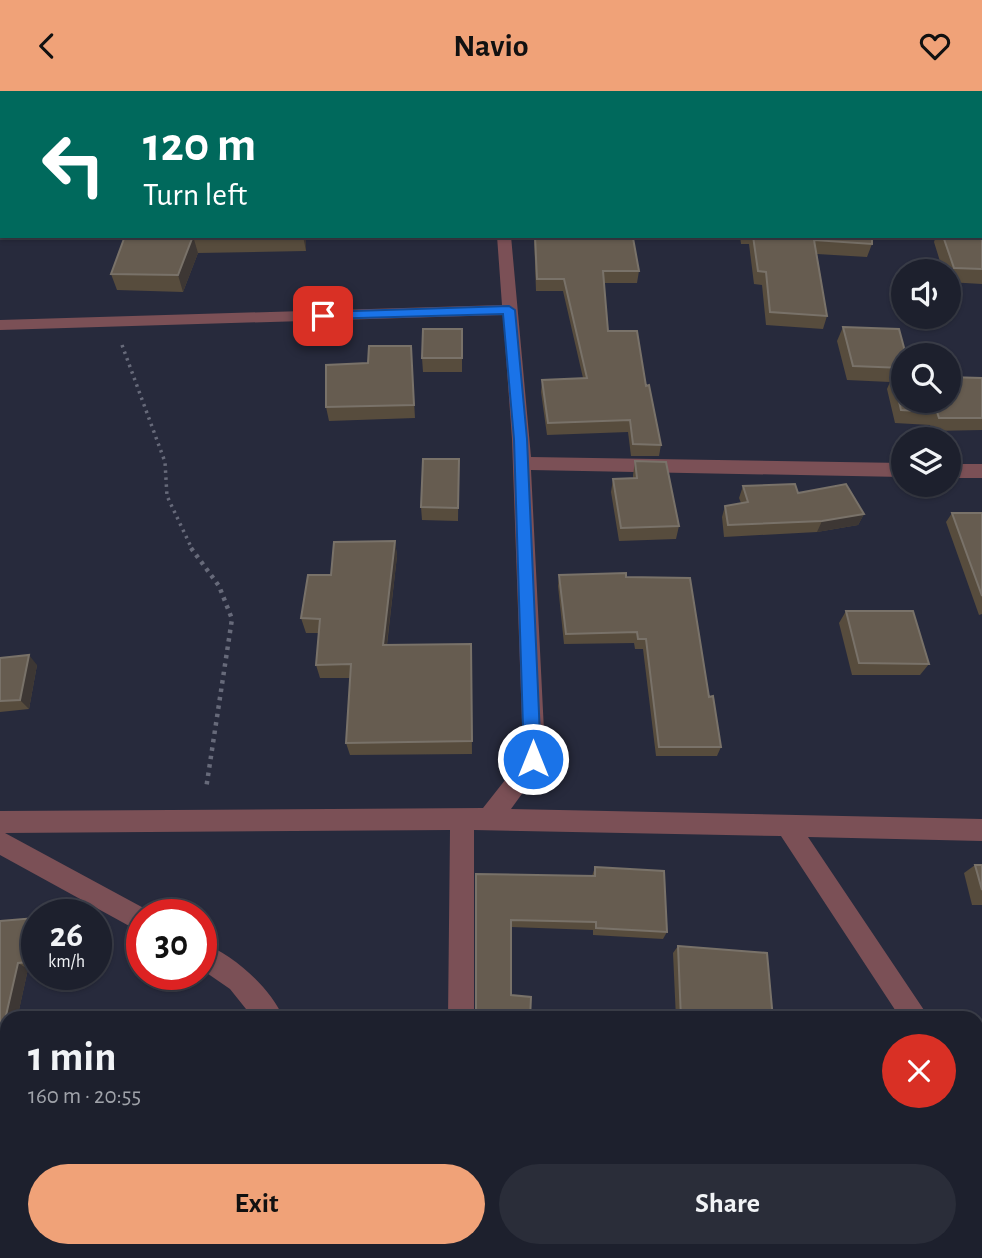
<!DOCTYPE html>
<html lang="en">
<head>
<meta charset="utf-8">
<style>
  :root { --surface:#1d202d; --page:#2a2d39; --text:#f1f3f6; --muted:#a0a3aa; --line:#3b3e49; --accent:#f0a278 }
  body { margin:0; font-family:"Alegreya Sans",sans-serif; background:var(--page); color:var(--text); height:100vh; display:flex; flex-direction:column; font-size:26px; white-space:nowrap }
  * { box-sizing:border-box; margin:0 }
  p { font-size:23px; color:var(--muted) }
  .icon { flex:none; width:38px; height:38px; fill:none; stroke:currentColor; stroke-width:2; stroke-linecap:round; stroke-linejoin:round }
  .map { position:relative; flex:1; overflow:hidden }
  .panel { position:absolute; left:0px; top:920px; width:984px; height:247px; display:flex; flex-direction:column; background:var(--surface); border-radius:21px 21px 0 0; box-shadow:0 2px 5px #0004,0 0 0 2px var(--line) }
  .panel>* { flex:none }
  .top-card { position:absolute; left:0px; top:0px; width:984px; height:147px; box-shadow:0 2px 5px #0004,0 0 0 2px var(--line); background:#00695c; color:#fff; overflow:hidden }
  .tools { position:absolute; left:891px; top:168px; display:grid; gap:14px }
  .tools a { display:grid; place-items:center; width:70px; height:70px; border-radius:50%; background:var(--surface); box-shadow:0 2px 5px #0004,0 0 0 2px var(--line); font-size:35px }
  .speed { position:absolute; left:21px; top:808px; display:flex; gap:14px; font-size:35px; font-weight:700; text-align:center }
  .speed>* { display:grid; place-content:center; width:91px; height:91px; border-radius:50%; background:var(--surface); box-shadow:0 2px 5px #0004,0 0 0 2px var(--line); line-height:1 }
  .speed small { font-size:18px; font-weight:400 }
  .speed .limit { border:10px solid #d22; background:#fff; color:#111 }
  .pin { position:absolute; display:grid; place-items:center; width:60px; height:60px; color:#fff; margin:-30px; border-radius:14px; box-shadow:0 4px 10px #0006 }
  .me { position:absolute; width:77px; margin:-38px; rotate:0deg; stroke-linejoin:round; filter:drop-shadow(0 0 5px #0008) }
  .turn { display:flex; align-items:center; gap:24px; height:147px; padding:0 28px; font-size:32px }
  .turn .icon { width:91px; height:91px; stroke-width:2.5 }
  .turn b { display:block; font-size:49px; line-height:60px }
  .round { display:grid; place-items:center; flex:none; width:74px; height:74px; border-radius:37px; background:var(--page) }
  .overview { display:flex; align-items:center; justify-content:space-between; height:119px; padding:0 28px }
  h1 { font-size:42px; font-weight:700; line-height:52px }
  .button { display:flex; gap:14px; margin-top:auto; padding:14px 28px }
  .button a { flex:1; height:80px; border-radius:42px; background:var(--accent); color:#111; font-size:28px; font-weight:700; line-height:80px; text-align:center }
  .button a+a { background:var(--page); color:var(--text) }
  header { display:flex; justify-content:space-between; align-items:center; height:91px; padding:0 28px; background:var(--accent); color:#111; font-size:32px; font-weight:700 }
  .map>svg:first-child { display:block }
</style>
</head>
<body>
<header><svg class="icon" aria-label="back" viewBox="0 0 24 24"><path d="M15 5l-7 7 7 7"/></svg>Navio<svg class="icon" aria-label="heart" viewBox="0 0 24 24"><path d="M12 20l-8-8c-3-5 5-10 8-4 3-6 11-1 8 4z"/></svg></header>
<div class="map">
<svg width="982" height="1167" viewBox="0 0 982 1167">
  <rect width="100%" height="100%" fill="#272a3c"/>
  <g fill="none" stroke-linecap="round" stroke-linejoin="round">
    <path stroke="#676a7a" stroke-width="3.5" stroke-dasharray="2.5 4.5" stroke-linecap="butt" d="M122,254l43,117 2,34 25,53"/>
    <path stroke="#676a7a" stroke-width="4.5" stroke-dasharray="3.5 5" stroke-linecap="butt" d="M191,457l28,38 13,33 -26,170"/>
    <path fill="#7b5056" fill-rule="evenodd" d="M150,0h13l-14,2z
      M659,0h12v2h-12z
      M497,145h14l20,221 372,6v14l-372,-7 14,281 -8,22 -26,36 471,10v22l-174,-4 122,182h-29l-120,-183 -307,-6v189h-26l2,-189 -445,3 146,79 1,3h-10v18l-142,-78v-44l483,-3 37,-47 3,-10 -11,-312 -9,-124 -503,15v-10l502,-15z
      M948,373h34v14h-34z
      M201,851c32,13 69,44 83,77h-30l-24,-30 -29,-20z
      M444,1160h33l3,7h-33z
      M935,1160h30l-1,7h-30z"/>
    <path fill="#e67d90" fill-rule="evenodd" d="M0,23h2v8h-2z"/>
  </g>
  <path fill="#574c3d" d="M982,139v54l-34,-2v-11h-5l-9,-29 2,-6h46z
    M125,145h181v15l-108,2 -15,39 -66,-2 -6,-16z
    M534,145h82l23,35 -2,12h-33l4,48 38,55 15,59 -2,11h-28l-3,-24 -81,3 -6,-43 1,-12 41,-2 -20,-87h-27z
    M740,145h132v8l-5,13 -50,-3 10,62 -4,13 -57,-4 -4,-40 -8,-1 -5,-40h-8z
    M843,236l60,28v46l79,-23v52l-50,1 -2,-6 -35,-2 -8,-34 3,-7 -43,-2 -10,-39z
    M462,238v43h-39l-1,-14z
    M411,255l4,72 -86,3 -3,-14 42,-44z
    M459,368l-1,62 -36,-1 -1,-13z
    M635,370l44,65 -3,13 -57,2 -8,-49 2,-13 20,-1v-3z
    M743,395l55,7 66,21 -6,11 -41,7 -93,5 -2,-20 3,-11 16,-3 -2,-5z
    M952,422h30v101l-3,1 -33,-93z
    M395,450l2,15 -10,89 84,-1 1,110 -122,1 -4,-12 4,-65h-30l-4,-13 3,-32h-13l-5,-15 30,-43z
    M559,484l67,2 83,120 12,50 -4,9h-61l-13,-107h-8l-1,-6 -70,1 -6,-58z
    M846,520l83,53 -9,11h-68l-13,-52z
    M0,567l37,7 -8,44 -29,3z
    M975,774h7v40h-10l-8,-32z
    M595,776l72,65 -4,7 -70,-4v-5l-82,-3v68l-35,19v-140l116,2z
    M37,827v50l-9,1 -11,50h-10v100l-7,1v-199z
    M678,855l95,73h-97l-3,-66z"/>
  <path fill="#3d3734" d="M193,145l5,17 -15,39 -5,-17z
    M303,145h3v15z
    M864,423l-6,11 -41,7 5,-11z
    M395,450l2,15 -12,103 -2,-14z
    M29,564l8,10 -8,44 -9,-9z
    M35,827h2v49l-9,-5z
    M18,872l10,6 -11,50h-10v16l-5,-2z
    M7,993v34l-6,-1z"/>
  <path fill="#665c50" stroke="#797269" stroke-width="2" d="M982,139v39l-28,-1 -11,-32h39z
    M125,145h68l-15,39 -67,-1z
    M535,145h81v2h17l6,33h-36l5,60h29l9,55 3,-1 12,60 -28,-1 -3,-24 -82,3 -6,-43 45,-2 -23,-99h-27z
    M753,145h119v8l-58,-4 13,76 -57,-4 -4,-40 -8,-1z
    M843,236l56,2 7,26h-3v13l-50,-2z
    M423,238h39v29h-40z
    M369,255h42l3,59 -88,2v-42l42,-2z
    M893,285h10v25h45v-24l34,1v40h-43l-2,-6 -36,-2z
    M423,368h36l-1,49 -37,-1z
    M635,370l31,1 13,64 -58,2 -8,-49 24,-1z
    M795,393l3,9 48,-9 18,30 -42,7 -94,4 -3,-19 23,-4 -5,-16z
    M952,422h30v83z
    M395,450l-12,104 88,-1 1,97 -126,2 5,-79 -35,1 4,-46 -19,-1 7,-43h23l3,-33z
    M626,482v4l64,1 19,119 4,-1 8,51h-62l-13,-108h-8l-1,-7 -71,2 -7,-59z
    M846,520h67l16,53 -70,-1z
    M29,564l-9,45 -20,1v-43z
    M975,774h7v25z
    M595,776l69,4 3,61 -71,-4v-6l-85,-2v75l20,2 -1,22h-58v-3l4,-2v-140l119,2z
    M35,827l-7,44 -10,1 -16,70h5v51l-7,33v-196z
    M678,855l89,7 6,66h-92z"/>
  <path fill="#1a73e8" stroke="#114b97" stroke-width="2" d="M509,215l6,4 12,129 14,320 -2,6 -6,2 -6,-2 -3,-6 -10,-320 -11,-125 -180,5 -6,-3 6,-4z"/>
</svg>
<div class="tools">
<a><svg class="icon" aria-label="sound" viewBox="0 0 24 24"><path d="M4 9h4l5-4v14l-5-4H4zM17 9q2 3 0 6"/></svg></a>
<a><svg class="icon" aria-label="search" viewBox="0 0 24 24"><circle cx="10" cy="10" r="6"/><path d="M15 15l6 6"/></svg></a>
<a><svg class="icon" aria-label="layers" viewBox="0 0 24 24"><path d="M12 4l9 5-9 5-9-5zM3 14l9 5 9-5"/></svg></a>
</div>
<div class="speed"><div>26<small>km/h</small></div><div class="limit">30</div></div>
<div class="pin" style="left:323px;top:225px;background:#d93025"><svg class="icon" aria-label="arrive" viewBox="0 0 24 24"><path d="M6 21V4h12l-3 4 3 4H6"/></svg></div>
<svg class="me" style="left:533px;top:668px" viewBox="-20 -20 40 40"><circle r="17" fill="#1a73e8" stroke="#fff" stroke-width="3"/><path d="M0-11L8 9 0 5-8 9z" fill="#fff"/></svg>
<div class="top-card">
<div class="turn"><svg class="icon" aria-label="left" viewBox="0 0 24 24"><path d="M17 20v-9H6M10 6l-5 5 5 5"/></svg><div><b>120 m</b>Turn left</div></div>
</div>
<section class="panel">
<div class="overview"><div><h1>1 min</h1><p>160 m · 20:55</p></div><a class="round" style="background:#d93025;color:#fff"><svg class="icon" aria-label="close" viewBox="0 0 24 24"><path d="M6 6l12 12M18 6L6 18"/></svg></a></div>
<div class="button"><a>Exit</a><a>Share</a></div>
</section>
</div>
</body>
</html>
